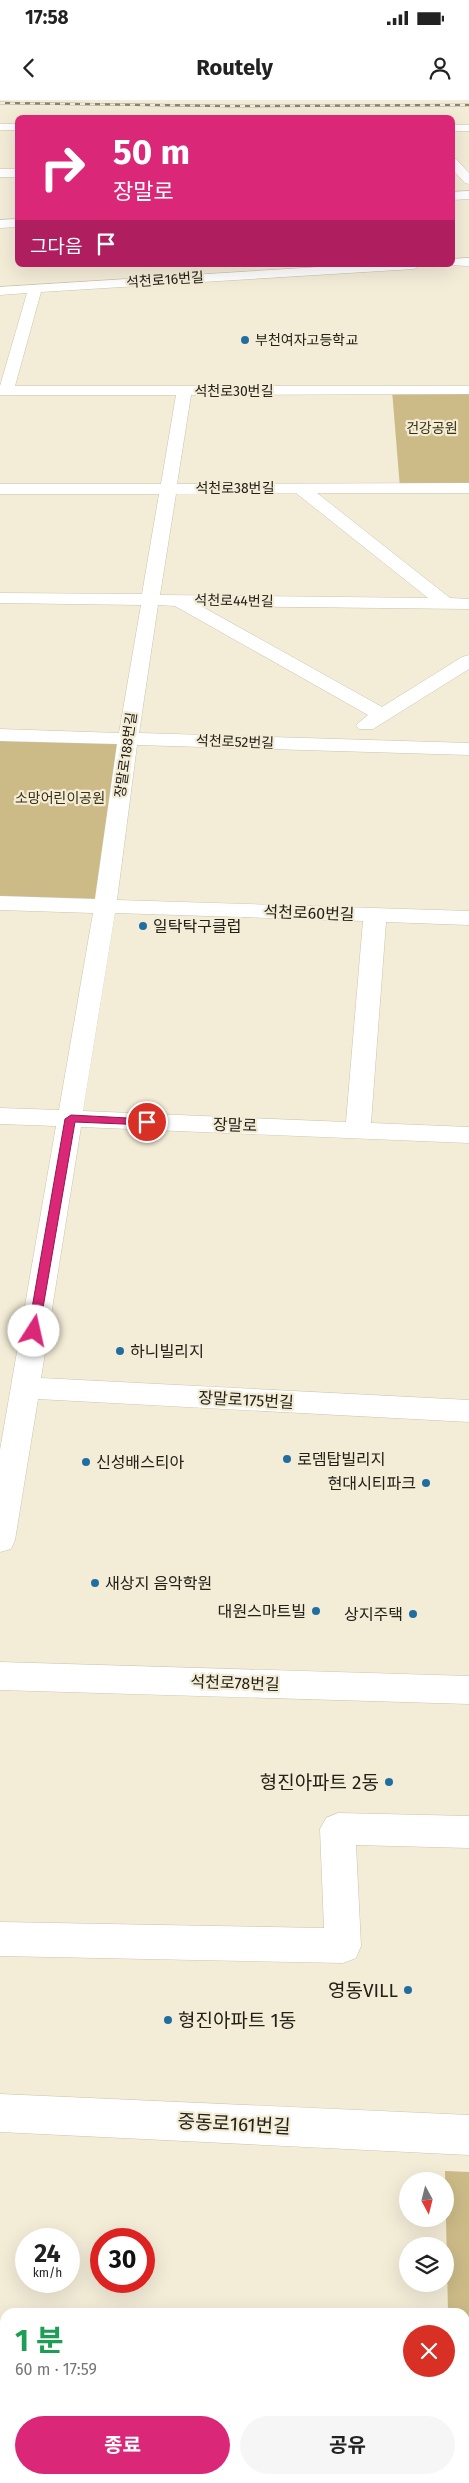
<!DOCTYPE html>
<html lang="ko">
<head>
<meta charset="utf-8">
<style>
  :root { --surface:#fff; --page:#f6f6f6; --text:#222; --muted:#767676; --accent:#db2777 }
  body { margin:0; font-family:"Fira Sans","Noto Sans KR",sans-serif; background:var(--page); color:var(--text); height:100vh; display:flex; flex-direction:column; font-size:19px; white-space:nowrap }
  * { box-sizing:border-box; margin:0 }
  p { font-size:16px; color:var(--muted) }
  .icon { flex:none; width:28px; height:28px; fill:none; stroke:currentColor; stroke-width:2; stroke-linecap:round; stroke-linejoin:round }
  .map { position:relative; flex:1; overflow:hidden }
  .sheet { position:absolute; left:0px; top:2208px; width:470px; height:176px; display:flex; flex-direction:column; background:var(--surface); border-radius:15px 15px 0 0; box-shadow:0 5px 20px #0002 }
  .sheet>* { flex:none }
  .hud { position:absolute; left:15px; top:15px; width:440px; height:152px; border-radius:8px; box-shadow:0 5px 20px #0002; background:#db2777; color:#fff; overflow:hidden }
  .needle { width:32px; rotate:173deg }
  .tools { position:absolute; left:399px; top:2072px; display:grid; gap:10px }
  .tools a { display:grid; place-items:center; width:55px; height:55px; border-radius:50%; background:var(--surface); box-shadow:0 5px 20px #0002; font-size:25px }
  .speed { position:absolute; left:15px; top:2128px; display:flex; gap:10px; font-size:25px; font-weight:700; text-align:center }
  .speed>* { display:grid; place-content:center; width:65px; height:65px; border-radius:50%; background:var(--surface); box-shadow:0 5px 20px #0002; line-height:1 }
  .speed small { font-size:12px; font-weight:400 }
  .speed .limit { border:8px solid #d22; background:#fff; color:#111 }
  .pin { position:absolute; display:grid; place-items:center; width:42px; height:42px; color:#fff; margin:-21px; border:2px solid #fff; border-radius:50%; box-shadow:0 1px 5px #0007 }
  .me { position:absolute; width:55px; margin:-28px; rotate:10deg; stroke-linejoin:round; filter:drop-shadow(0 0 4px #0008) }
  .turn { display:flex; align-items:center; gap:18px; height:105px; padding:0 15px; font-size:22px }
  .turn .icon { width:65px; height:65px; stroke-width:2.5 }
  .turn b { display:block; font-size:35px; line-height:42px }
  .then { display:flex; align-items:center; height:48px; padding:0 15px; background:#0003; gap:10px; font-size:19px }
  .round { display:grid; place-items:center; flex:none; width:52px; height:52px; border-radius:26px; background:var(--page) }
  .summary { display:flex; align-items:center; justify-content:space-between; height:85px; padding:0 15px }
  h1 { font-size:30px; font-weight:700; line-height:38px; color:#1e9e55 }
  .button { display:flex; gap:10px; margin-top:auto; padding:10px 15px }
  .button a { flex:1; height:58px; border-radius:30px; background:var(--accent); color:#fff; font-size:20px; font-weight:700; line-height:58px; text-align:center }
  .button a+a { background:var(--page); color:var(--text) }
  .status { display:flex; justify-content:space-between; align-items:center; height:35px; padding:0 25px; background:var(--surface); direction:ltr }
  .status svg { height:14px; fill:currentColor }
  header { display:flex; justify-content:space-between; align-items:center; height:65px; padding:0 15px; background:var(--surface); font-size:22px; font-weight:700 }
  .map>svg:first-child { display:block }
</style>
</head>
<body>
<div class="status"><b>17:58</b><svg viewBox="0 0 49 12"><path d="M0 12V9h3v3zM5 12V6h3v6zM10 12V3h3v9zM15 12V0h3v12zM26 1h20v11H26zM47 4h2v5h-2z"/></svg></div>
<header><svg class="icon" aria-label="back" viewBox="0 0 24 24"><path d="M15 5l-7 7 7 7"/></svg>Routely<svg class="icon" aria-label="person" viewBox="0 0 24 24"><circle cx="12" cy="8" r="4"/><path d="M4 21q1-7 8-7t8 7"/></svg></header>
<div class="map">
<svg width="469" height="2383" viewBox="0 0 469 2383">
  <rect width="100%" height="100%" fill="#f3ecd7"/>
  <path fill="#ccbb87" d="M392,290h77v98h-69z
    M0,635l128,4 -23,167 -105,-3z
    M445,2071l24,1v311h-18v-4h14v-167h-17z"/>
  <g fill="none" stroke-linecap="round" stroke-linejoin="round">
    <g stroke="#cac4af" stroke-width="1">
      <path id="minor" d="M0,24h18v6h-18z
        M452,25h17v6h-17z
        M452,58l4,1 13,14v11l-4,-1 -13,-14z
        M0,69h18v8h-18z
        M469,91v8l-17,1v-8z
        M18,119v8l-18,1v-8z
        M469,158v8l-22,-1h5v-6z
        M351,165h70l-7,4 -373,23 -26,94h454v8l-278,1 -14,89 292,-1v10h-152l133,105 19,1v10l-268,-3 181,101 80,-50 7,-2v14l-96,60h-14l-3,-4 12,-10 -193,-109 -17,-1 -19,128 330,10v12l-332,-10 -20,155 352,11v14l-83,-3 -15,201 98,4v16l-388,-16 -40,251 428,22v22l-431,-23 -23,141 -4,9 -11,3v-102l56,-324 -56,-2v-16l59,2 34,-197 -93,-3v-14l95,3 22,-155 -117,-3v-12l119,4 22,-128 -141,-2v-10l142,1 17,-100h-159v-10h161l15,-89h-176v-9l27,-93 -27,2v-8zM296,393l132,105 -268,-3 16,-101zM115,813l248,8 -17,201 -263,-11z
        M0,1562l469,14v28l-469,-14z
        M338,1713l131,3v32l-113,-3 5,101 -5,12 -13,5 -343,-7v-34l324,6 -4,-99 6,-11z
        M0,1994l469,21v40l-469,-23z"/>
    </g>
    <use href="#minor" fill="#fff" fill-rule="evenodd"/>
    <g stroke="#888375" stroke-width="2.5">
      <path id="rail" d="M0,3l229,3 240,-1"/>
    </g>
    <use href="#rail" stroke="#f3ecd7" stroke-width="2" stroke-dasharray="5" stroke-linecap="butt"/>
  </g>
  <path fill="#db2777" stroke="#8e194d" d="M71,1015l76,4 6,3 -6,3 -72,-3 -36,209 -5,4 -6,-4 37,-212z"/>
  <g fill="#206ea0" stroke="#f3ecd7" stroke-width="2">
    <circle cx="245" cy="240" r="5"/>
    <circle cx="143" cy="826" r="5"/>
    <circle cx="120" cy="1251" r="5"/>
    <circle cx="287" cy="1359" r="5"/>
    <circle cx="86" cy="1362" r="5"/>
    <circle cx="426" cy="1383" r="5"/>
    <circle cx="95" cy="1483" r="5"/>
    <circle cx="316" cy="1511" r="5"/>
    <circle cx="413" cy="1514" r="5"/>
    <circle cx="389" cy="1682" r="5"/>
    <circle cx="408" cy="1890" r="5"/>
    <circle cx="168" cy="1920" r="5"/>
  </g>
  <g text-anchor="middle" dominant-baseline="central" stroke-width="4.5" stroke-linejoin="round" paint-order="stroke">
    <g font-size="14" fill="#232018" stroke="#f3ecd7">
      <text transform="translate(165 180) rotate(-4)">석천로16번길</text>
      <text x="234" y="291">석천로30번길</text>
      <text x="235" y="388">석천로38번길</text>
      <text transform="translate(234 501) rotate(1)">석천로44번길</text>
      <text transform="translate(235 642) rotate(2)">석천로52번길</text>
      <text transform="translate(126 655) rotate(-82)">장말로188번길</text>
    </g>
    <g font-size="14" fill="#232018" stroke="#f3ecd7" text-anchor="start">
      <text x="255" y="240">부천여자고등학교</text>
    </g>
    <g font-size="14" fill="#392f0e" stroke="#f3ecd7">
      <text x="432" y="328">건강공원</text>
      <text x="60" y="698">소망어린이공원</text>
    </g>
    <g font-size="16" fill="#232018" stroke="#f3ecd7">
      <text transform="translate(309 813) rotate(2)">석천로60번길</text>
      <text transform="translate(235 1025) rotate(2)">장말로</text>
      <text transform="translate(246 1300) rotate(3)">장말로175번길</text>
      <text transform="translate(235 1583) rotate(2)">석천로78번길</text>
    </g>
    <g font-size="16" fill="#232018" stroke="#f3ecd7" text-anchor="start">
      <text x="153" y="826">일탁탁구클럽</text>
      <text x="130" y="1251">하니빌리지</text>
      <text x="297" y="1359">로뎀탑빌리지</text>
      <text x="96" y="1362">신성배스티아</text>
      <text x="416" y="1383" text-anchor="end">현대시티파크</text>
      <text x="105" y="1483">새상지 음악학원</text>
      <text x="306" y="1511" text-anchor="end">대원스마트빌</text>
      <text x="403" y="1514" text-anchor="end">상지주택</text>
    </g>
    <g font-size="19" fill="#232018" stroke="#f3ecd7" text-anchor="end">
      <text x="379" y="1682">형진아파트 2동</text>
      <text x="398" y="1890">영동VILL</text>
      <text x="178" y="1920" text-anchor="start">형진아파트 1동</text>
    </g>
    <g font-size="19" fill="#232018" stroke="#f3ecd7">
      <text transform="translate(234 2024) rotate(3)">중동로161번길</text>
    </g>
  </g>
</svg>
<div class="tools">
<a><svg class="needle" viewBox="-14 -14 28 28"><path d="M0-13l5 13h-10z" fill="#e53935"/><path d="M0 13l5-13h-10z" fill="#767676"/></svg></a>
<a><svg class="icon" aria-label="layers" viewBox="0 0 24 24"><path d="M12 4l9 5-9 5-9-5zM3 14l9 5 9-5"/></svg></a>
</div>
<div class="speed"><div>24<small>km/h</small></div><div class="limit">30</div></div>
<div class="pin" style="left:147px;top:1022px;background:#d93025"><svg class="icon" aria-label="arrive" viewBox="0 0 24 24"><path d="M6 21V4h12l-3 4 3 4H6"/></svg></div>
<svg class="me" style="left:34px;top:1231px" viewBox="-20 -20 40 40"><circle r="19" fill="#fff"/><path d="M0-13L10 11 0 6-10 11z" fill="#db2777"/></svg>
<div class="hud">
<div class="turn"><svg class="icon" aria-label="right" viewBox="0 0 24 24"><path d="M7 20v-9h11M14 6l5 5-5 5"/></svg><div><b>50 m</b>장말로</div></div>
<div class="then">그다음<svg class="icon" aria-label="arrive" viewBox="0 0 24 24"><path d="M6 21V4h12l-3 4 3 4H6"/></svg></div>
</div>
<section class="sheet">
<div class="summary"><div><h1>1 분</h1><p>60 m · 17:59</p></div><a class="round" style="background:#d93025;color:#fff"><svg class="icon" aria-label="close" viewBox="0 0 24 24"><path d="M6 6l12 12M18 6L6 18"/></svg></a></div>
<div class="button"><a>종료</a><a>공유</a></div>
</section>
</div>
</body>
</html>
